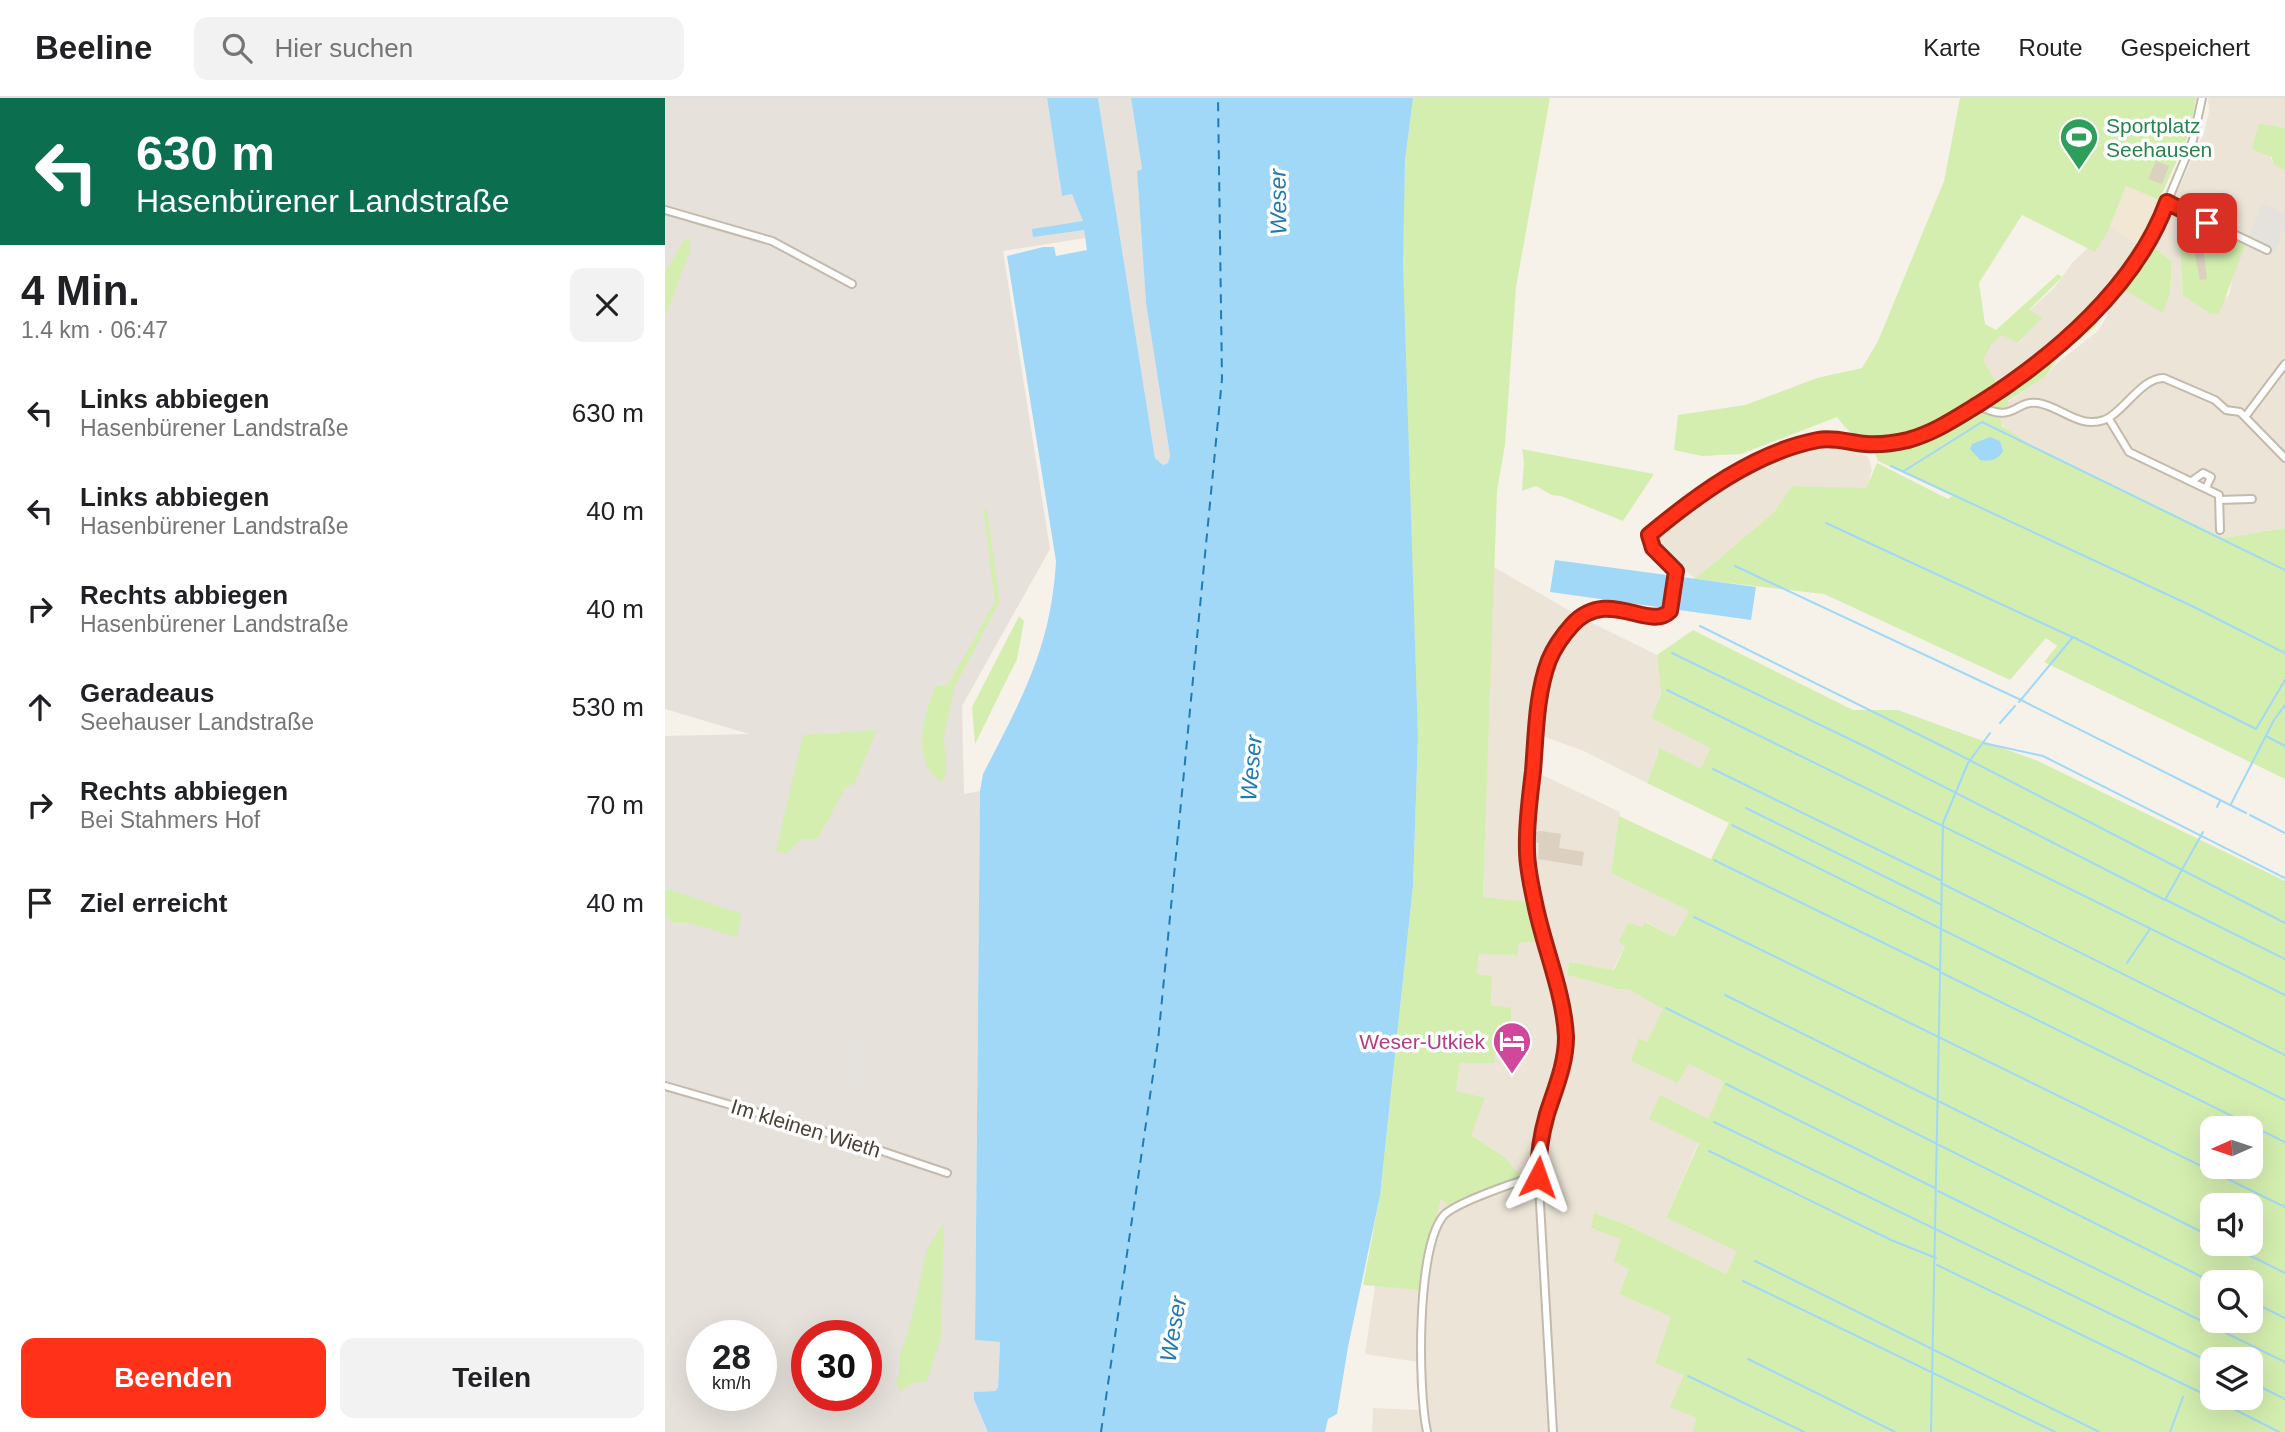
<!DOCTYPE html>
<html lang="de">
<head>
<meta charset="utf-8">
<style>
  :root { --surface:#fff; --page:#f2f2f2; --text:#202124; --muted:#757577; --line:#e0e0e0; --accent:#ff3118 }
  body { margin:0; font-family:Helvetica,sans-serif; background:var(--page); color:var(--text); height:100vh; display:flex; flex-direction:column; font-size:26px; white-space:nowrap }
  * { box-sizing:border-box; margin:0 }
  p { font-size:23px; color:var(--muted) }
  .icon { flex:none; width:38px; height:38px; fill:none; stroke:currentColor; stroke-width:2; stroke-linecap:round; stroke-linejoin:round }
  .map { position:relative; flex:1; overflow:hidden }
  .details { display:flex; flex-direction:column; background:var(--surface); width:665px }
  .details>* { flex:none }
  .top-card { background:#0b6e4f; color:#fff; overflow:hidden }
  .needle { width:46px; rotate:267deg }
  .controls { position:absolute; left:1535px; top:1018px; display:grid; gap:14px }
  .controls a { display:grid; place-items:center; width:63px; height:63px; border-radius:14px; background:var(--surface); box-shadow:0 7px 28px #0002; font-size:35px }
  .speed { position:absolute; left:21px; top:1222px; display:flex; gap:14px; font-size:35px; font-weight:700; text-align:center }
  .speed>* { display:grid; place-content:center; width:91px; height:91px; border-radius:50%; background:var(--surface); box-shadow:0 7px 28px #0002; line-height:1 }
  .speed small { font-size:18px; font-weight:400 }
  .speed .limit { border:10px solid #d22; background:#fff; color:#111 }
  .pin { position:absolute; display:grid; place-items:center; width:60px; height:60px; color:#fff; margin:-30px; border-radius:14px; box-shadow:0 4px 10px #0006 }
  .me { position:absolute; width:77px; margin:-38px; rotate:4deg; stroke-linejoin:round; filter:drop-shadow(0 0 5px #0008) }
  .turn { display:flex; align-items:center; gap:24px; height:147px; padding:0 21px; font-size:32px }
  .turn .icon { width:91px; height:91px; stroke-width:2.5 }
  .turn b { display:block; font-size:49px; line-height:60px }
  .round { display:grid; place-items:center; flex:none; width:74px; height:74px; border-radius:14px; background:var(--page) }
  .summary { display:flex; align-items:center; justify-content:space-between; height:119px; padding:0 21px }
  h1 { font-size:42px; font-weight:600; line-height:52px }
  .action { display:flex; gap:14px; margin-top:auto; padding:14px 21px }
  .action a { flex:1; height:80px; border-radius:14px; background:var(--accent); color:#fff; font-size:28px; font-weight:600; line-height:80px; text-align:center }
  .action a+a { background:var(--page); color:var(--text) }
  ul { padding:0; list-style:none }
  li { display:flex; align-items:center; gap:21px; height:98px; padding:0 21px }
  li div { flex:1 }
  li b { display:block; font-size:26px }
  li em { font-style:normal }
  header { display:flex; align-items:center; gap:42px; box-sizing:border-box; height:98px; padding:0 35px; background:var(--surface); border-bottom:2px solid var(--line) }
  header strong { font-size:33px }
  nav { display:flex; gap:38px; margin-inline-start:auto; font-size:24px }
  .search { width:490px; height:63px; background:var(--page); display:flex; align-items:center; gap:18px; box-sizing:border-box; padding:0 24px; border-radius:14px; color:var(--muted); font-size:26px }
  main { display:flex; flex:1; min-height:0 }
  .map>svg:first-child { display:block }
</style>
</head>
<body>
<header>
<strong>Beeline</strong>
<div class="search"><svg class="icon" aria-label="search" viewBox="0 0 24 24"><circle cx="10" cy="10" r="6"/><path d="M15 15l6 6"/></svg>Hier suchen</div>
<nav><a>Karte</a><a>Route</a><a>Gespeichert</a></nav>
</header>
<main>
<section class="details">
<div class="top-card">
<div class="turn"><svg class="icon" aria-label="left" viewBox="0 0 24 24"><path d="M17 20v-9H6M10 6l-5 5 5 5"/></svg><div><b>630 m</b>Hasenbürener Landstraße</div></div>
</div>
<div class="summary"><div><h1>4 Min.</h1><p>1.4 km · 06:47</p></div><a class="round"><svg class="icon" aria-label="close" viewBox="0 0 24 24"><path d="M6 6l12 12M18 6L6 18"/></svg></a></div>
<ul>
<li><svg class="icon" aria-label="left" viewBox="0 0 24 24"><path d="M17 20v-9H6M10 6l-5 5 5 5"/></svg><div><b>Links abbiegen</b><p>Hasenbürener Landstraße</p></div><em>630 m</em></li>
<li><svg class="icon" aria-label="left" viewBox="0 0 24 24"><path d="M17 20v-9H6M10 6l-5 5 5 5"/></svg><div><b>Links abbiegen</b><p>Hasenbürener Landstraße</p></div><em>40 m</em></li>
<li><svg class="icon" aria-label="right" viewBox="0 0 24 24"><path d="M7 20v-9h11M14 6l5 5-5 5"/></svg><div><b>Rechts abbiegen</b><p>Hasenbürener Landstraße</p></div><em>40 m</em></li>
<li><svg class="icon" aria-label="ahead" viewBox="0 0 24 24"><path d="M12 20V5M6 11l6-6 6 6"/></svg><div><b>Geradeaus</b><p>Seehauser Landstraße</p></div><em>530 m</em></li>
<li><svg class="icon" aria-label="right" viewBox="0 0 24 24"><path d="M7 20v-9h11M14 6l5 5-5 5"/></svg><div><b>Rechts abbiegen</b><p>Bei Stahmers Hof</p></div><em>70 m</em></li>
<li><svg class="icon" aria-label="arrive" viewBox="0 0 24 24"><path d="M6 21V4h12l-3 4 3 4H6"/></svg><div><b>Ziel erreicht</b></div><em>40 m</em></li>
</ul>
<div class="action"><a>Beenden</a><a>Teilen</a></div>
</section>
<div class="map">
<svg width="1620" height="1334" viewBox="0 0 1620 1334">
  <rect width="100%" height="100%" fill="#f6f2ea"/>
  <path fill="#ebe4d7" fill-rule="evenodd" d="M1543,0h77v30l-26,-5 14,41 12,7v357l-61,10 -196,-95 -19,-11 -9,-10v-5l10,-2 -2,-13 37,-25 11,-13 42,-33 8,-13 8,-26 6,-5 43,25 7,-18 2,-33 -20,-15 52,-113 5,-22zM1581,145l-12,29 -5,23 -20,18 -26,-19 -3,-43z
    M1445,128l30,20 -60,77 -81,64 -16,-27 8,-16 11,-9 17,8 22,-25 -12,-7 25,-23 19,-26 15,-14 7,3z
    M1173,345l30,14 4,13 -6,19 -74,-3 -18,26 -79,67 -41,-38 58,-48 36,-20 53,-22z
    M829,469l90,52 73,36 4,39 -10,24 59,30 -9,22 -41,-22 -13,35 -63,-32 -47,-17 -3,37 86,41 -9,61 78,38 -15,26 -28,-15 -4,5 -5,1 -9,-4 -3,21 -12,25 -44,-8 -2,13 52,14 11,1 34,19 -17,33 -8,-3 39,44 11,-19 35,18 -58,136 72,33 -12,23 -99,-49 -33,-11 28,25 7,30 -10,25 52,23 13,58 13,44 -5,13h-320l1,-24 46,2 -1,-48 -53,-8 10,-68 47,3 3,-29 16,-62 9,8 9,-4 44,-46 -32,-21 -15,-44 4,-28h33l1,-9h22l-5,-21v-25l-20,-1 1,-31 -15,-2 2,-21 37,2 3,-12 18,-1 -54,-44z"/>
  <path fill="#e6e1db" fill-rule="evenodd" d="M0,0h382l15,97 10,-1 10,21 3,23 -82,13 47,298 -88,157 2,88 16,-3 -5,549 25,2 -2,46 -3,3 -21,1v9l14,31h-323v-696l84,-2 -84,-25zM37,1237h59v60h-59zM142,1237h59v60h-59z
    M433,0h33l11,71 -5,2 9,132 24,153 -2,7 -5,2 -8,-7z"/>
  <path fill="#f1e7d2" d="M1461,88l33,14 -7,26 -12,20 -30,-20z"/>
  <path fill="#d4eeaf" fill-rule="evenodd" d="M748,0h137l-34,189 -11,158 -8,46 -14,406 45,5 9,40 -18,1 -2,12 -38,-1 -2,20 15,2 -1,30 20,1v26l4,2 1,19h-21l-1,9h-34l-4,28 29,7 -14,37 32,21 18,20 -72,30 -8,-7 -16,61 -3,30 -59,-5 17,-89 33,-310 5,-149 -17,-473 4,-103z
    M1295,0h236l-6,34 -31,68 -33,-14 -18,45 -13,21 -73,-37 -43,68 6,41 11,6 62,-56 4,3 -33,33 13,8 -24,25 -16,-8 -11,10 -8,15 16,27c-32,21 -104,71 -143,49 -7,-4 -14,-12 -19,-19l-96,37 -39,2 -28,-6 4,-35 67,-10 72,-27 45,-10 16,-27 66,-160z
    M1594,25l26,5v43l-12,-7 -1,-7 -20,-8z
    M1535,126l46,19 -27,71 -10,-1 -26,-18 -3,-44z
    M25,140v12l-25,68v-46l20,-33z
    M1487,148l20,15 -2,33 -7,19 -43,-26z
    M1441,202l1,4 -12,23 -34,27 -16,23 -37,24v9h-15l-4,-6 1,-5 93,-69z
    M1314,313l21,6 2,9 26,17 196,95 61,-10v251l-241,-117 13,-16 -11,-8 -36,42 -186,-86 -129,-15 79,-67 18,-26 74,2 11,-25 71,36 4,-3 -74,-35 -5,-14 48,-7z
    M857,351l132,25 -31,47 -62,-25 -9,-1 -16,-9 -14,5 2,-29z
    M318,410l4,3 13,90 -46,87 -10,48 2,38 -4,8c-33,-20 -18,-68 -6,-97h12l47,-84z
    M354,518l5,5 -7,38 -42,85 -3,-37z
    M1028,532l160,80h45l140,51 247,120v551h-593l5,-14 -27,-11 14,-32 -29,-12 16,-46 -52,-23 10,-25 -15,-8 7,-22 -30,-11 3,-15 33,12 99,49 11,-23 -71,-33 33,-75 -50,-24 11,-24 48,24 16,-37 -35,-18 -11,19 -47,-22 8,-23 8,4 16,-33 -33,-19 -11,-1 -52,-14 2,-13 45,8 11,-24 -6,-4 9,-19 14,4 3,-5 29,15 15,-26 -78,-38 8,-57 92,43 18,-36 -82,-40 13,-35 41,21 9,-21 -59,-30 10,-24 -4,-39zM1547,1031h39v38h-39zM1547,1108h39v38h-39zM1547,1185h39v38h-39zM1547,1262h39v38h-39z
    M212,632l-23,54 -8,3 -29,52h-15l-16,15 -10,-3 27,-116z
    M0,790l77,26 -6,23 -46,-14h-15l-10,-6z
    M279,1125l-3,115 -14,43 -14,2 -13,8 -4,-10 4,-11v-16l10,-29 17,-76z"/>
  <path fill="#e5e2de" d="M1597,105l23,10v15l-10,24 -27,-14z
    M191,935l12,2 -16,76 -12,-3z"/>
  <path fill="#a1d8f8" d="M382,0h51l57,360 8,7 5,-2 2,-7 -24,-153 -9,-132 5,-2 -11,-71h282l-8,63 -2,102 15,474 -5,149 -33,310 -32,151 -11,67 -9,5 -3,13h-337l-14,-32v-8l21,-1 3,-3 2,-46 -25,-2 5,-549 3,-17c39,-76 68,-126 73,-213l-49,-305 36,-9h11l2,9 31,-6 -3,-20 -51,7 -1,-8 51,-8 -11,-27 -10,2z
    M1325,339l10,4 3,10c-5,9 -13,11 -23,9l-10,-11 2,-5z
    M890,462l201,27 -5,33 -201,-28z"/>
  <g fill="none" stroke-linecap="round" stroke-linejoin="round">
    <path stroke="#a1d8f8" stroke-width="2" d="M1226,368l301,140 93,47
      M1239,373l78,-49 303,148
      M1161,425l246,114
      M1070,468l286,134 225,113
      M1035,528l246,122 339,175
      M1007,555l200,97 293,150 38,-68
      M1002,592l618,305
      M1354,604l54,-65 183,92 29,-49
      M1335,625l15,-17
      M1601,638l19,10
      M1318,645l60,13 242,122
      M1048,671l227,111
      M1566,706l43,-84 11,-15
      M1552,709l3,-6
      M1081,710l194,96
      M1585,717l35,18
      M1067,727l553,275
      M1049,762l225,110
      M1276,785l344,172
      M1501,802l119,59
      M1029,819l591,290
      M1462,865l23,-34
      M1275,874l345,170
      M1060,897l487,242
      M1001,910l548,275
      M1061,986l209,104
      M1049,1024l498,241
      M1044,1053l182,89 45,18
      M1273,1093l347,171
      M1562,1146l58,29
      M1090,1163l344,171
      M1272,1167l275,133
      M1078,1183l312,151
      M1586,1203l34,17
      M1083,1261l147,73
      M1023,1278l116,56
      M1586,1284l34,17
      M1549,1301l65,33
      M1266,1334l12,-609 25,-60 22,-30
      M1505,1334l13,-35"/>
    <path stroke="#207bb3" stroke-width="2" stroke-dasharray="9 7" stroke-linecap="butt" d="M436,1334l57,-391 64,-662 -4,-281"/>
  </g>
  <path fill="#dcd0c1" d="M1491,63l13,5 -7,18 -14,-5z
    M1538,150l4,31 -7,1 -6,-30z
    M876,733l20,3 -2,14 25,4 -2,14 -44,-7 1,-16 -6,-1 1,-4 1,-6z"/>
  <g fill="none" stroke-linecap="round" stroke-linejoin="round">
    <g stroke="#c3baab" stroke-width="10">
      <path id="minor" d="M1502,104l100,48
        M0,112l107,31 80,43
        M1312,307c39,20 36,-5 61,-2 24,4 41,26 66,17 18,-6 38,-43 60,-42l51,22 11,10 14,2 5,5 40,-53
        M1580,319l40,41
        M1444,321l20,33 90,43 1,35
        M1527,383l11,-8 8,4 -5,11
        M1554,402l33,-1
        M0,988l163,47 119,40
        M762,1334c-9,-42 -11,-185 17,-217 12,-12 77,-36 94,-38
        M888,1334l-15,-264 5,-36 19,-62 4,-34 -4,-27 -26,-101 -9,-58 11,-134 8,-44 10,-25 14,-20 16,-16 26,-2 45,9 13,-7 6,-40 -23,-23 -5,-13 65,-48 57,-30 29,-12 34,-6 32,5 18,-1 25,-3 28,-10 70,-44 43,-32 39,-34 51,-64 17,-27 37,-89 9,-42"/>
    </g>
    <use href="#minor" stroke="#fff" stroke-width="6"/>
  </g>
  <g fill="none" stroke-linecap="round" stroke-linejoin="round">
    <g stroke="#a62010" stroke-width="18">
      <path id="route" d="M873,1079c0,-21 3,-42 9,-63 8,-25 19,-50 19,-77 -2,-43 -21,-87 -30,-129 -4,-19 -9,-39 -9,-58 -1,-26 3,-53 6,-79 3,-36 3,-77 16,-111 5,-12 14,-25 23,-35 36,-39 77,7 98,-14l6,-40 -23,-23 -4,-13c48,-40 106,-83 169,-95 17,-3 32,3 48,4 13,1 29,-1 42,-4 26,-7 48,-22 71,-36 74,-47 157,-117 188,-202l40,21"/>
    </g>
    <use href="#route" stroke="#ff3118" stroke-width="12"/>
  </g>
  <defs>
    <g id="stadium-pin" transform="scale(2.0125)"><path d="M0 17L-7.5 6A9.5 9.5 0 1 1 7.5 6Z" fill="#2e9e5b" stroke="#fff"/><path d="M0-5a6.5 5 0 1 0 0 10a6.5 5 0 1 0 0-10ZM-3.5-1.8h7v3.6h-7Z" fill="#fff"/></g>
    <g id="hotel-pin" transform="scale(2.0125)"><path d="M0 17L-7.5 6A9.5 9.5 0 1 1 7.5 6Z" fill="#d1479c" stroke="#fff"/><path d="M-6-4.5h1.5V1H6V5H4.5V3h-9V5H-6ZM-4 0a1.8 1.8 0 1 1 3.6 0ZM.5 0V-2.5h3Q6-2.5 6 0Z" fill="#fff"/></g>
  </defs>
  <g fill-rule="evenodd">
    <use href="#stadium-pin" x="1414" y="39"/>
    <use href="#hotel-pin" x="847" y="943"/>
  </g>
  <g text-anchor="middle" dominant-baseline="central" stroke-width="7" stroke-linejoin="round" paint-order="stroke">
    <g font-size="21" fill="#27864d" stroke="#fff" text-anchor="start">
      <text x="1441" y="27">Sportplatz<tspan x="1441" dy="24">Seehausen</tspan></text>
    </g>
    <g font-size="21" fill="#b23c85" stroke="#fff" text-anchor="end">
      <text x="820" y="943">Weser-Utkiek</text>
    </g>
    <g font-size="21" fill="#4b4237" stroke="#fff">
      <text transform="translate(141 1030) rotate(17)">Im kleinen Wieth</text>
    </g>
    <g font-size="23" font-style="italic" fill="#207bb3" stroke="#fff">
      <text transform="translate(613 104) rotate(-91)">Weser</text>
      <text transform="translate(586 670) rotate(-85)">Weser</text>
      <text transform="translate(508 1231) rotate(-80)">Weser</text>
    </g>
  </g>
</svg>
<div class="controls">
<a><svg class="needle" viewBox="-14 -14 28 28"><path d="M0-13l5 13h-10z" fill="#e53935"/><path d="M0 13l5-13h-10z" fill="#757577"/></svg></a>
<a><svg class="icon" aria-label="sound" viewBox="0 0 24 24"><path d="M4 9h4l5-4v14l-5-4H4zM17 9q2 3 0 6"/></svg></a>
<a><svg class="icon" aria-label="search" viewBox="0 0 24 24"><circle cx="10" cy="10" r="6"/><path d="M15 15l6 6"/></svg></a>
<a><svg class="icon" aria-label="layers" viewBox="0 0 24 24"><path d="M12 4l9 5-9 5-9-5zM3 14l9 5 9-5"/></svg></a>
</div>
<div class="speed"><div>28<small>km/h</small></div><div class="limit">30</div></div>
<div class="pin" style="left:1542px;top:125px;background:#d93025"><svg class="icon" aria-label="arrive" viewBox="0 0 24 24"><path d="M6 21V4h12l-3 4 3 4H6"/></svg></div>
<svg class="me" style="left:873px;top:1079px" viewBox="-20 -20 40 40"><path d="M0-17L14 15 0 8-14 15z" fill="#ff3118" stroke="#fff" stroke-width="4"/></svg>
</div>
</main>
</body>
</html>
